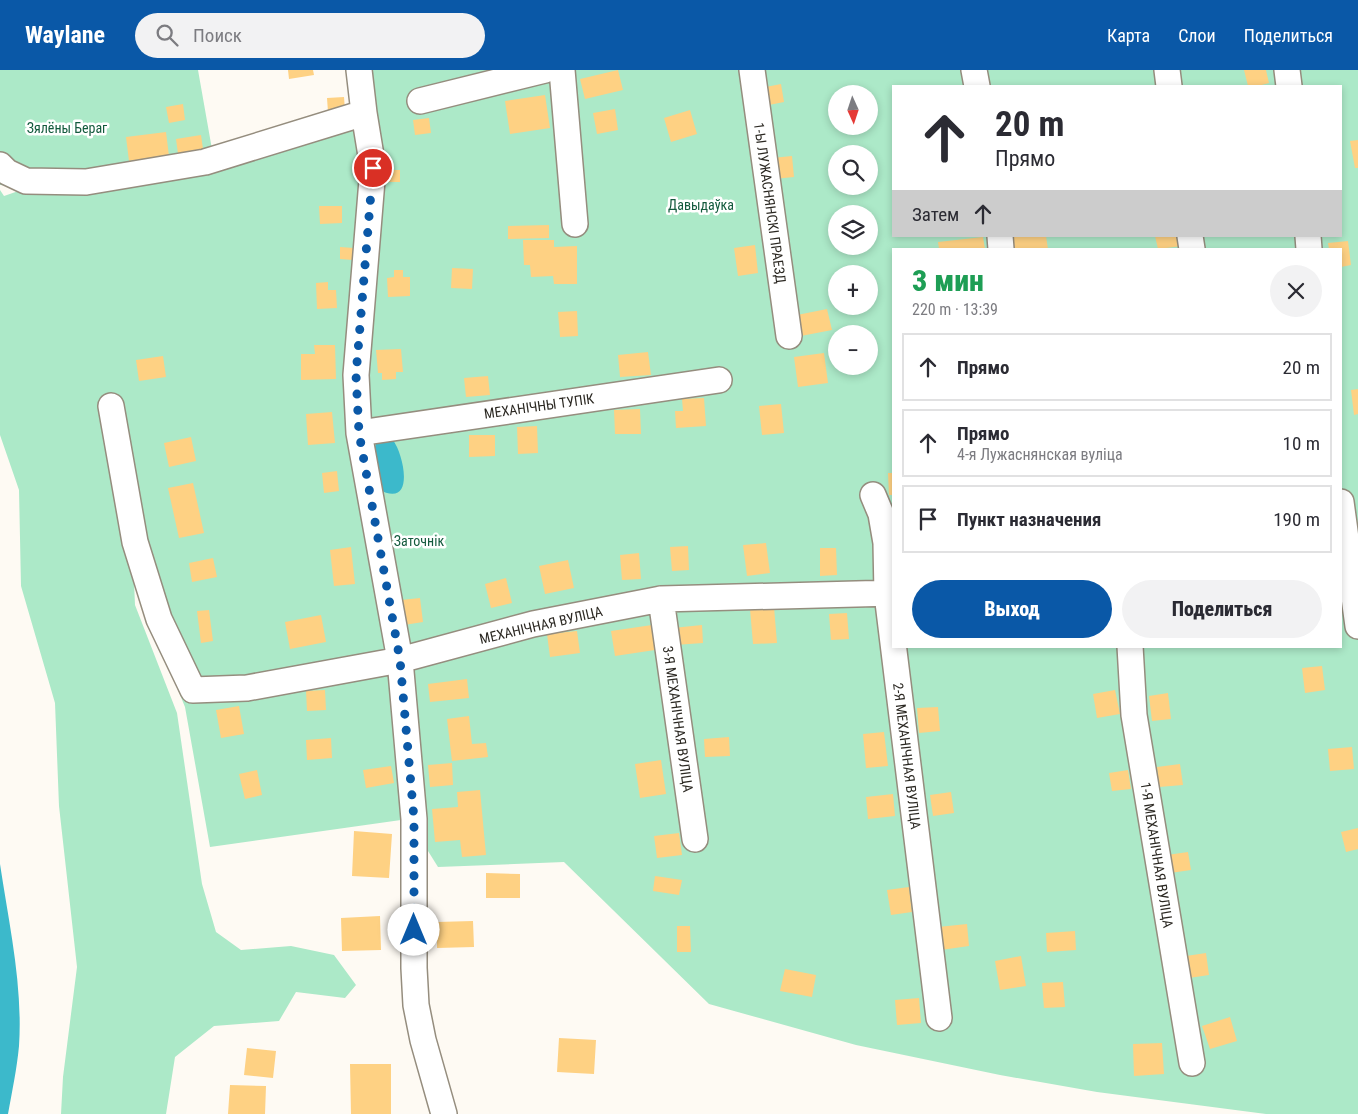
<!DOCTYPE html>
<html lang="ru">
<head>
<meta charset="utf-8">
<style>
  :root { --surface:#fff; --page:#f2f2f3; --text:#2b2b33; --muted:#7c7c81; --line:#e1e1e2; --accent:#0a58a7 }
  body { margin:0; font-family:"Roboto Condensed",sans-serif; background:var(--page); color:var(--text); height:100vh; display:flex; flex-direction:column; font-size:19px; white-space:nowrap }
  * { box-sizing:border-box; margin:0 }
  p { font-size:16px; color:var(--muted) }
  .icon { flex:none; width:28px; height:28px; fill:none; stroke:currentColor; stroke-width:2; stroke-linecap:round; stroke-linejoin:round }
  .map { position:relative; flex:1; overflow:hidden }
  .side { position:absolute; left:892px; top:178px; width:450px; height:400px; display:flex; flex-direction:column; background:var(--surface); border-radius:0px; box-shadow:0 2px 8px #0003 }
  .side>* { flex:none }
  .banner { position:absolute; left:892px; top:15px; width:450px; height:152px; border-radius:0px; box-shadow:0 2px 8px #0003; background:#fff; color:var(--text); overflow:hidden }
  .needle { width:32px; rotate:177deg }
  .fabs { position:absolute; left:828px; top:15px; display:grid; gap:10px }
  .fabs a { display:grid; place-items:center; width:50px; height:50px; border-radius:50%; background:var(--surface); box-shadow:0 2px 8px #0003; font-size:25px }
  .pin { position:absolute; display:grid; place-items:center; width:42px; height:42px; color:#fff; margin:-21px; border:2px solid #fff; border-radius:50%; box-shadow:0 1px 5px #0007 }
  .me { position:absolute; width:55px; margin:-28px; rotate:0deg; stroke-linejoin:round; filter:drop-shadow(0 0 4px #0008) }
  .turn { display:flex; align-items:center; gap:18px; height:105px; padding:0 20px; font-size:22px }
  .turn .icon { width:65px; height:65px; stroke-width:2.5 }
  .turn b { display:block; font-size:35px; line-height:42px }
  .then { display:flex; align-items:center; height:48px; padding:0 20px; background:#0003; gap:10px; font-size:19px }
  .round { display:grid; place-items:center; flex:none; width:52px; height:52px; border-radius:26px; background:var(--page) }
  .head { display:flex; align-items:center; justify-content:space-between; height:85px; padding:0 20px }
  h1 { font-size:30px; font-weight:800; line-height:38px; color:#1e9e55 }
  .button { display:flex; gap:10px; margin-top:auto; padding:10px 20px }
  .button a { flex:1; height:58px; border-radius:30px; background:var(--accent); color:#fff; font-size:20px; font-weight:800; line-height:58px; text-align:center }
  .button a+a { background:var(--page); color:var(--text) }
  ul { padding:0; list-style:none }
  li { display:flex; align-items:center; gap:15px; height:68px; margin:0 10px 8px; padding:0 10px; border:2px solid var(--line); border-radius:0px }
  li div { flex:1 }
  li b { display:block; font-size:19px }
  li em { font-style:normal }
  header { display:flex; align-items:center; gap:30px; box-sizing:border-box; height:70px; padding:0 25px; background:var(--accent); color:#fff }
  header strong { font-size:24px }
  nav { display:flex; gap:28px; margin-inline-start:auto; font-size:18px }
  .search { width:350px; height:45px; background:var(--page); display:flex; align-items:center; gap:12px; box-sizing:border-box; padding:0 18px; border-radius:28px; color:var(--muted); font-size:19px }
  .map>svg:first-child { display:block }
</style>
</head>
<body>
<header>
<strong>Waylane</strong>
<div class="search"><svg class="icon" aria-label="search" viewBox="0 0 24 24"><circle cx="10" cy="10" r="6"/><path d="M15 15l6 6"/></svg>Поиск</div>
<nav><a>Карта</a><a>Слои</a><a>Поделиться</a></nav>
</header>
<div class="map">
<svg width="1358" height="1044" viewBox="0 0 1358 1044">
  <rect width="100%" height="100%" fill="#fefaf3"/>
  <path fill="#ace9c8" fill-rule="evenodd" d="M0,0h198l15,85 159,-31 -6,-54h992v1044h-92l-169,-22 -97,-17 -144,-30 -147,-41 -145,-142 -126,5 -30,-48 -198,28 -25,-140 -51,-125 1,23 42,108 25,171 14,48 25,18 50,-4 43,9 22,30 -11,13 -49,-6 -17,29 -65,5 -39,31 -9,57h-105l2,-37 14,-110 -18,-161 -4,-103 -34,-117 -2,-96 -19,-55v-245l4,6 26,-9 -30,-2zM894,16h447v150h-447zM836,24h33v32h-33zM836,84h33v32h-33zM836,144h33v32h-33zM894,179h447v397h-447zM836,204h33v32h-33zM836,264h33v32h-33z"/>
  <path fill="#3cb9cb" d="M393,370c12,17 22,70 -15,49l-5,-37 4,-11z
    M0,794c9,60 23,121 19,182 -2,22 -7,46 -11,68h-8z"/>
  <path fill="#fed183" d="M288,0h25l1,5 -25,4z
    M618,0l5,20 -38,9 -5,-20z
    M1244,0h22l3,13 -11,3h-10z
    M781,14l3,18 -20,4 -3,-18z
    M545,25l5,33 -40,6 -5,-33z
    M344,27l1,13 -17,2 -1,-14z
    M183,34l2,16 -16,3 -3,-16z
    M615,39l3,21 -21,4 -4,-21z
    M690,40l7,24 -26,8 -7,-24z
    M429,48l2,15 -16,2 -2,-15z
    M166,62l3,24 -40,5 -3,-24z
    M201,65l2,14 -25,5 -2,-15z
    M1358,70v28h-3l-5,-27z
    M792,86l2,21 -20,2 -2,-21z
    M385,100h15v12h-15z
    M319,136h23v17l-22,1z
    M549,155v13l-41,1v-13z
    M1011,166h35l2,13h-35z
    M1155,166h25l2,10 -24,3z
    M983,167l2,12h-46l-1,-7z
    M523,170h31v7l23,-1v38h-23l-1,-8 -22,1 -1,-12h-6z
    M1348,171l3,24 -10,2v-18h-12l-1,-6z
    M755,175l3,28 -20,3 -4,-28z
    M340,177l14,1 -1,12 -13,-1z
    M452,198l21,1 -1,20 -21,-1z
    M394,200h9v7h7v19l-22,1 -1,-19 7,-1z
    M328,212v8h8l1,18 -20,1 -1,-26z
    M827,239l5,21 -31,6 -4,-21z
    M577,241l1,25 -18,1 -2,-25z
    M314,275h21l1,34 -35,1v-26h14z
    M401,279l2,23h-7v7l-14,1v-7h-4l-2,-23z
    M648,282l3,23 -31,2 -2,-22z
    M824,283l4,30 -30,4 -4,-30z
    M163,286l3,21 -27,4 -3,-21z
    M488,306l2,19 -24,2 -2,-19z
    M1358,319v25l-4,1 -3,-25z
    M704,328l2,28 -30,2 -1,-17h8l-1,-12z
    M781,334l3,29 -22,2 -3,-29z
    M640,339l1,25h-26l-1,-24z
    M332,342l3,31 -27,2 -2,-31z
    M537,356l1,27 -20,1 -1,-27z
    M469,365h26v21l-26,1z
    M191,367l5,24 -27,6 -5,-24z
    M337,401l2,20 -15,2 -2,-20z
    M888,403h6v22h-5z
    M193,413l11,50 -25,5 -11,-50z
    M766,473l4,30 -23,3 -4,-31z
    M688,476l1,24 -17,1 -2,-24z
    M351,477l4,37 -21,2 -4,-36z
    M820,478h16l1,27 -17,1z
    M639,483l2,26 -19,1 -2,-25z
    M213,488l4,19 -25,5 -3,-19z
    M568,490l6,28 -29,6 -6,-28z
    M506,508l6,25 -21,5 -6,-24z
    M420,528l3,24 -19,3 -3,-25z
    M774,537l3,36 -24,1 -3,-35z
    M209,540l4,31 -12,2 -4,-32z
    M847,543l2,26 -18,1 -2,-26z
    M321,545l5,27 -36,7 -5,-27z
    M652,555l3,25 -40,6 -4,-25z
    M702,555l1,18 -28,2 -2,-17z
    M577,561l3,22 -30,4 -3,-23z
    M1322,596l3,24 -20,3 -3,-25z
    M467,609l2,19 -39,4 -2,-18z
    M325,620l1,20 -19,1 -1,-20z
    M1115,620l5,24 -23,4 -4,-24z
    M1168,623l3,26 -19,2 -3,-25z
    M239,636l5,28 -23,4 -5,-28z
    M938,637l2,24 -21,2 -2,-25z
    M469,646l3,28 14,-1 2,14 -36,4 -5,-42z
    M884,662l4,34 -22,2 -3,-34z
    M729,667l1,19 -25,1 -1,-18z
    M331,668l1,20 -25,2 -1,-20z
    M1352,677l2,22 -24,2 -2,-22z
    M661,690l5,34 -26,4 -5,-34z
    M452,693l1,22 -23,2 -2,-22z
    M1180,694l3,21 -24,2 -2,-20z
    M391,696l3,17 -28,5 -3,-18z
    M257,700l5,25 -17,4 -6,-25z
    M1128,700l3,19 -19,2 -3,-18z
    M480,720l6,65 -24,2 -2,-17 -25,2 -3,-33 26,-2 -1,-15z
    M951,722l3,21 -21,3 -3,-21z
    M893,724l2,22 -27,3 -2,-22z
    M1358,758v21l-12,3 -5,-20z
    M354,761l38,3 -3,44 -37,-2z
    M679,763l3,22 -25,3 -3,-22z
    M1188,782l3,18 -21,3 -3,-18z
    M486,803l34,1v24h-34z
    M655,806l27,4 -3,15 -26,-4z
    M909,817l3,25 -21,3 -4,-25z
    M380,846l1,34 -39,1 -1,-33z
    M473,851l1,26 -37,1v-26z
    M967,854l2,22 -28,4 -3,-23z
    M677,856h13l1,26h-14z
    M1075,861l1,19 -29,2 -1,-19z
    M1206,883l3,22 -20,3 -3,-22z
    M1021,886l5,30 -26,4 -5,-29z
    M785,899l31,6 -4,22 -32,-6z
    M1063,912l2,25 -21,1 -2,-25z
    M919,928l2,25 -24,2 -2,-25z
    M1230,947l7,24 -27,8 -8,-23z
    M559,968l37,2 -2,34 -37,-2z
    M1162,973l2,31 -30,2 -1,-32z
    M247,978l29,3 -3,27 -29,-3z
    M350,994h41v50h-40z
    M230,1015l36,1 -1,28h-37z"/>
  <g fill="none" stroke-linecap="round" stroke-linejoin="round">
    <g stroke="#958d7e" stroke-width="28">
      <path id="minor" d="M359,0l5,43 9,55 -17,207 3,58 41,227 14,159v149l2,37 7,35 21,74
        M562,0l13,154
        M752,0l37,266
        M974,0l3,16
        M1167,0l2,16
        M1287,0l2,16
        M420,31l125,-31
        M0,95l7,7 19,9 60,1 119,-20 159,-49
        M1000,166l1,13
        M1190,166l2,13
        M1308,166l1,13
        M111,336l24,136 24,77 34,71 54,-2 153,-28 133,-36 128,-25 233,-6
        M359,363l360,-53
        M873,425l8,19 5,29 1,51 52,424
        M1341,432l17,124
        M661,529l34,240
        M1130,576l4,69 58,348"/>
    </g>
    <use href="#minor" stroke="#fff" stroke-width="25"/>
  </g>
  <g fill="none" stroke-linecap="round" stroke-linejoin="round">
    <path stroke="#0a58a7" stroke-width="9" stroke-dasharray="0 16.2" d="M373,98l-17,207 3,58 41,227 14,159v111"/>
  </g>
  <g text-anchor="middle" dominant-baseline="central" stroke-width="5" stroke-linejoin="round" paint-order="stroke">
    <g font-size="14" fill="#135a3d" stroke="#fff">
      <text x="67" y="58">Зялёны Бераг</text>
      <text x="701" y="135">Давыдаўка</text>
      <text x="419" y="471">Заточнік</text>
    </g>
    <g font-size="14" fill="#2b2822" stroke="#fff">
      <text transform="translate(770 133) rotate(82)">1-Ы ЛУЖАСНЯНСКІ ПРАЕЗД</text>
      <text transform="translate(539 336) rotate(-8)">МЕХАНІЧНЫ ТУПІК</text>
      <text transform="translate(541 555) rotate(-13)">МЕХАНІЧНАЯ ВУЛІЦА</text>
      <text transform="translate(678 649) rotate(82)">3-Я МЕХАНІЧНАЯ ВУЛІЦА</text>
      <text transform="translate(907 686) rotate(83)">2-Я МЕХАНІЧНАЯ ВУЛІЦА</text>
      <text transform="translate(1157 785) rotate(81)">1-Я МЕХАНІЧНАЯ ВУЛІЦА</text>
    </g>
  </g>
</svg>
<div class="fabs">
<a><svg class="needle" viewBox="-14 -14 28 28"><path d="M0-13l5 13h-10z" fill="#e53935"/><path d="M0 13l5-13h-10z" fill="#7c7c81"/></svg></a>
<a><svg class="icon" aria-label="search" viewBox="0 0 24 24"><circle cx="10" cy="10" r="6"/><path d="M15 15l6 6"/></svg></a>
<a><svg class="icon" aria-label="layers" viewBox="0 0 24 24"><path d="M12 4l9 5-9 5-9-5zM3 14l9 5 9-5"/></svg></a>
<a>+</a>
<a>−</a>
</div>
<div class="pin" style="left:373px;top:98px;background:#d93025"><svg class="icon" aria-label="arrive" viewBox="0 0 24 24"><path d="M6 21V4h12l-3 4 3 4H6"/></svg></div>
<svg class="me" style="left:414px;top:860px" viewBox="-20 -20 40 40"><circle r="19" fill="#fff"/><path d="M0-13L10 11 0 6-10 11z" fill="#0a58a7"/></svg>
<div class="banner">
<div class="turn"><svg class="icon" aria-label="ahead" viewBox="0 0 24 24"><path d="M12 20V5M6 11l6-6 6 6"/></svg><div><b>20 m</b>Прямо</div></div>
<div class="then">Затем<svg class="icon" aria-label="ahead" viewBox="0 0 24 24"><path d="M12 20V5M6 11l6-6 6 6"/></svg></div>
</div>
<section class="side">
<div class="head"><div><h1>3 мин</h1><p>220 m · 13:39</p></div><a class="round"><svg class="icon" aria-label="close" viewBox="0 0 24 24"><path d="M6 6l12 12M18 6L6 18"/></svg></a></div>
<ul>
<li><svg class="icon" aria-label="ahead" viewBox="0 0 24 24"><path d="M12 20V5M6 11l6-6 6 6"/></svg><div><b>Прямо</b></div><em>20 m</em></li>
<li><svg class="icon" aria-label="ahead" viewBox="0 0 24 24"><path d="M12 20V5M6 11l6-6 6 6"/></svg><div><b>Прямо</b><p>4-я Лужаснянская вуліца</p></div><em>10 m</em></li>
<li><svg class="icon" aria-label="arrive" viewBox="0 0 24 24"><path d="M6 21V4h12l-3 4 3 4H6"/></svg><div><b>Пункт назначения</b></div><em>190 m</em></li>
</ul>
<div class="button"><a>Выход</a><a>Поделиться</a></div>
</section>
</div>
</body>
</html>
